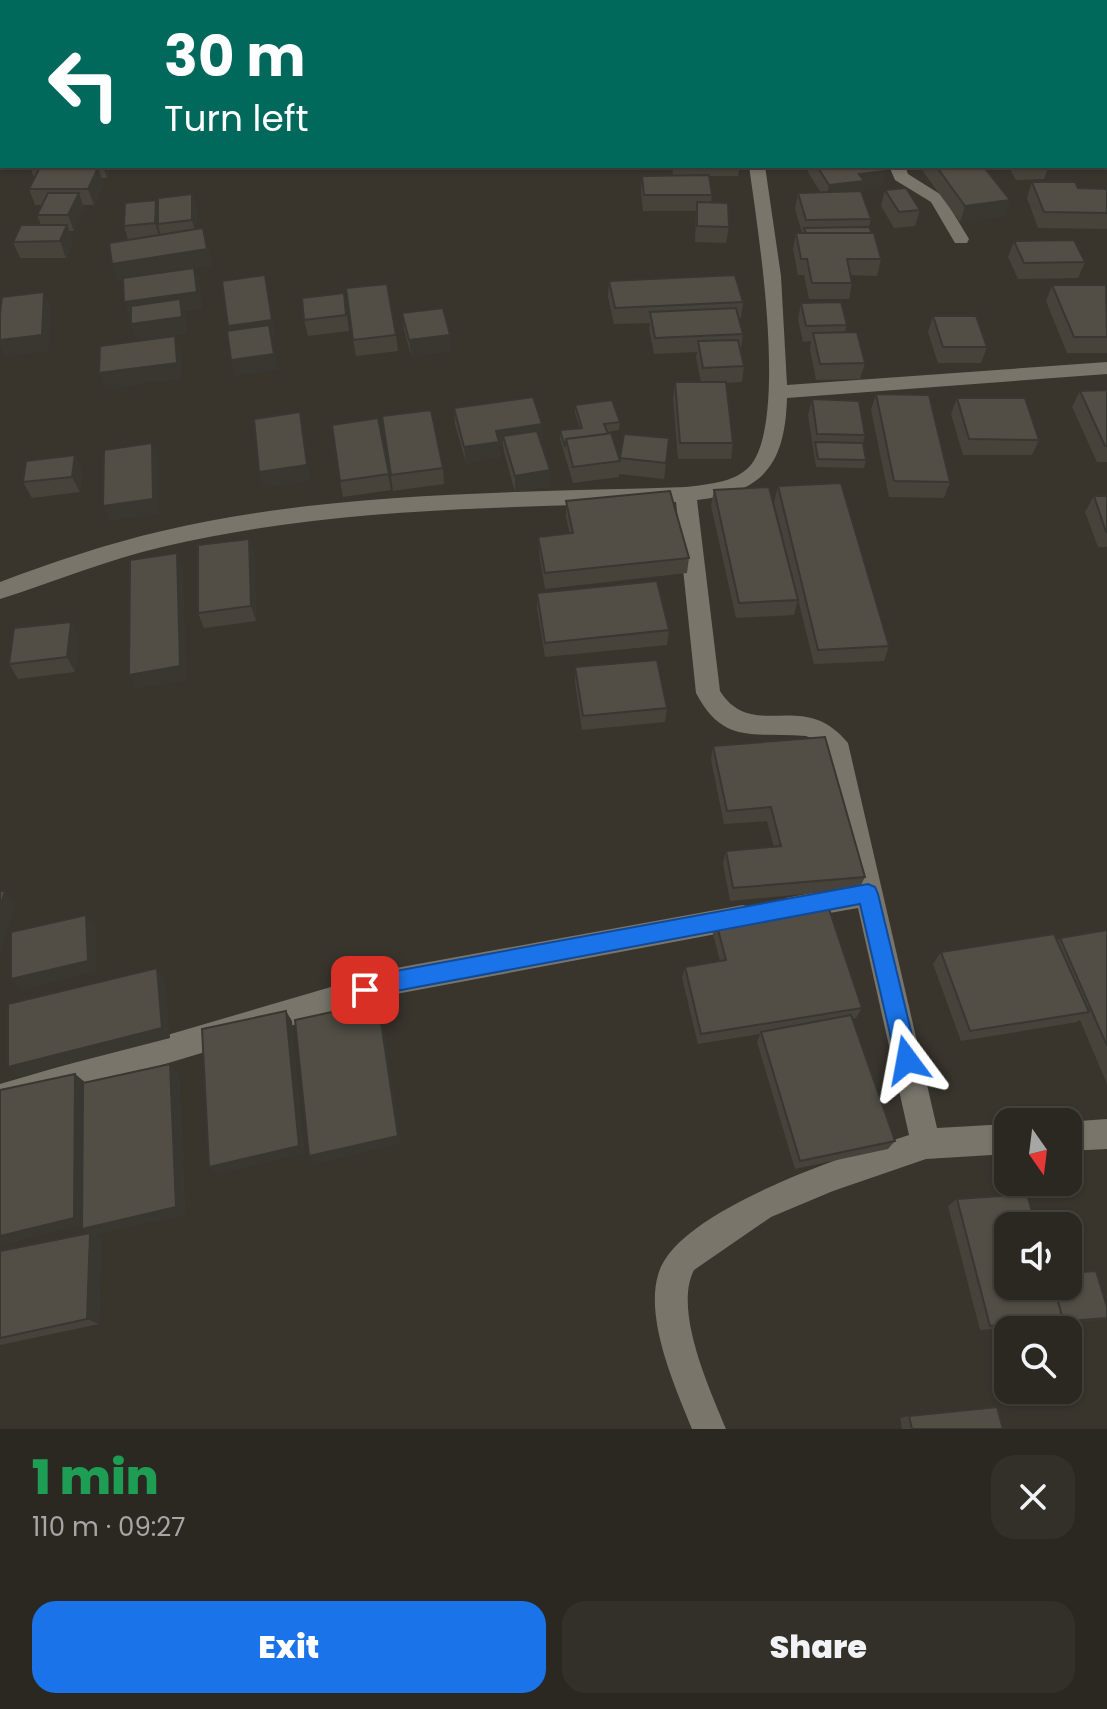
<!DOCTYPE html>
<html lang="en">
<head>
<meta charset="utf-8">
<style>
  :root { --surface:#2b2822; --page:#33302a; --text:#f1f3f6; --muted:#a6a6a5; --line:#474440; --accent:#1a73e8 }
  body { margin:0; font-family:Poppins,sans-serif; background:var(--page); color:var(--text); height:100vh; display:flex; flex-direction:column; font-size:30px; white-space:nowrap }
  * { box-sizing:border-box; margin:0 }
  p { font-size:26px; color:var(--muted) }
  .icon { flex:none; width:44px; height:44px; fill:none; stroke:currentColor; stroke-width:2; stroke-linecap:round; stroke-linejoin:round }
  .map { position:relative; height:1429px; overflow:hidden }
  .details { display:flex; flex-direction:column; background:var(--surface); flex:1 }
  .details>* { flex:none }
  .top-card { position:absolute; left:0px; top:0px; width:1108px; height:168px; box-shadow:0 2px 6px #0004,0 0 0 2px var(--line); background:#00695c; color:#fff; overflow:hidden }
  .needle { width:52px; rotate:166deg }
  .buttons { position:absolute; left:994px; top:1108px; display:grid; gap:16px }
  .buttons a { display:grid; place-items:center; width:88px; height:88px; border-radius:16px; background:var(--surface); box-shadow:0 2px 6px #0004,0 0 0 2px var(--line); font-size:40px }
  .pin { position:absolute; display:grid; place-items:center; width:68px; height:68px; color:#fff; margin:-34px; border-radius:16px; box-shadow:0 4px 12px #0006 }
  .me { position:absolute; width:88px; margin:-44px; rotate:347deg; stroke-linejoin:round; filter:drop-shadow(0 0 6px #0008) }
  .turn { display:flex; align-items:center; gap:28px; height:168px; padding:0 32px; font-size:36px }
  .turn .icon { width:104px; height:104px; stroke-width:2.5 }
  .turn b { display:block; font-size:56px; line-height:68px }
  .round { display:grid; place-items:center; flex:none; width:84px; height:84px; border-radius:24px; background:var(--page) }
  .summary { display:flex; align-items:center; justify-content:space-between; height:136px; padding:0 32px }
  h1 { font-size:48px; font-weight:800; line-height:60px; color:#1e9e55 }
  .button { display:flex; gap:16px; margin-top:auto; padding:16px 32px }
  .button a { flex:1; height:92px; border-radius:24px; background:var(--accent); color:#fff; font-size:32px; font-weight:800; line-height:92px; text-align:center }
  .button a+a { background:var(--page); color:var(--text) }
  .map>svg:first-child { display:block }
</style>
</head>
<body>
<div class="map">
<svg width="1107" height="1429" viewBox="0 0 1107 1429">
  <rect width="100%" height="100%" fill="#39352d"/>
  <g fill="none" stroke-linecap="round" stroke-linejoin="round">
    <path fill="#79756b" fill-rule="evenodd" d="M715,0h14v2h-14z
      M749,166h16l16,110 6,109 320,-23v12l-320,24c-2,66 -23,94 -90,102l23,191c33,52 83,-4 128,52l89,385 71,-4v30l-82,5 -93,32 -62,26 -77,53c-21,40 16,120 32,159h-34c-17,-42 -47,-109 -34,-154 17,-65 191,-120 251,-140l-51,-227 -63,11 -9,-3 -4,-9 4,-9 67,-13 -26,-131 -11,-14 -10,-4c-49,-5 -82,11 -110,-43l-20,-191c-171,6 -347,5 -514,45 -56,13 -108,35 -162,52v-17c53,-20 106,-38 162,-51 170,-40 350,-38 524,-44 22,-3 53,-4 67,-25 34,-52 5,-232 -4,-296z
      M889,166h16l3,8 35,22 26,43 -2,4h-12l-24,-41 -36,-22z
      M743,905l10,3 4,9 -4,9 -10,3 -347,65 -396,120v-30l396,-116z
      M1107,1119v30l-39,2v-29h-3z"/>
  </g>
  <path fill="#47433b" d="M57,0h25l-1,2h-24z
    M366,0h29v2h-29z
    M655,0h52v2z
    M872,0h49v2h-48z
    M1085,0h22v63h-1v-61h-22z
    M30,166h82l-5,12h-6l3,6 -10,21h-11l1,4 -10,22h-5l4,10 -7,17h-46l-7,-16 28,-17 -4,-10 5,-10h-7l-6,-16 5,-11z
    M672,166h68l-2,10h-29l3,19 -1,8 18,24 -3,16 -31,-1 1,-31h-53l-2,-19 1,-16h31z
    M809,166h74l3,5 -4,15 -20,3 -1,3 10,27 -2,8 12,32 -4,17 -26,-1 1,8 -3,16h-40l-5,-24h-6l-5,-26 3,-16h6l-7,-24 3,-16h23l-13,-21z
    M919,166h64l27,34 -6,16 -44,6z
    M1008,166h41l-5,13 -28,1z
    M1032,182l46,6 29,1v40l-69,-1 -11,-30z
    M885,190l35,20 -5,16 -21,2 -13,-22z
    M192,194l5,16 -1,19 7,-1 9,37 -37,6 24,13 3,24 -18,3 3,22 -50,7 -6,-16 -8,-45 -5,1 -6,-16 16,-24 -4,-14 32,-26 2,7z
    M1014,241l71,21 -7,16 -60,1 -10,-22z
    M609,281l134,21 -2,16h-2l4,16 -2,16 3,16 -2,16 -16,1 7,60 -2,16h-53l-5,-61 2,-16h26l-5,-25 1,-5 -43,2 -5,-26 1,-5 -36,1 -6,-27z
    M1052,285l55,3v65h-40l-21,-52z
    M801,303l46,22 -2,7 20,31 -5,16 -44,1 -6,-31 1,-8 -8,1 -5,-23z
    M346,309l3,22 -41,5 -4,-16z
    M402,313l50,38 -41,5 -7,-27z
    M933,316l54,31 -6,16h-43l-10,-31z
    M396,335l2,16 -42,5 -3,-16z
    M1107,390v72h-10l-25,-55 8,-16z
    M876,394l74,88 -6,16 -55,-1 -18,-87z
    M957,398l82,42 -7,15h-69l-12,-41z
    M812,399l53,36 -2,8 3,17 -2,8 -48,-1 -8,-52z
    M575,405l45,17 -1,8 -12,2 13,29 4,-27 45,4 -5,41 -45,-5v3l-46,6 -13,-44v-9l20,-2 -5,-15z
    M454,408l88,16 1,15 -3,1 10,30v16l-35,6 -11,-40 -1,-7 -4,1 1,11 -34,6 -11,-39z
    M382,416l61,52 1,16 -51,7z
    M378,418l13,72 -48,7 -3,-16z
    M75,455l7,16 -2,21 -48,6 -9,-16z
    M778,486l111,160 -5,15 -70,3 -40,-162z
    M714,490l84,110 -4,15 -58,3 -25,-112z
    M1094,496h13v51h-9l-13,-35z
    M566,501l123,57 -2,15 -142,16 -6,-36 -1,-16 32,-3 -4,-17z
    M249,539l5,15 2,67 -52,7 -6,-15z
    M537,593l132,37 -2,15 -122,12 -8,-49z
    M71,622l8,15 -4,35 -57,7 -9,-15z
    M575,667l92,41 -2,14 -83,8 -7,-48z
    M713,746l152,131 -6,12 -129,12 -7,-38 3,-12 48,-4 -7,-26 -43,3 -13,-64z
    M715,918l147,90 -6,10 -4,1 43,122 -7,8 -93,20 -38,-127 3,-8 -62,10 -16,-66 3,-11 35,-6 -8,-31z
    M1107,930v154l-27,-64 -3,2 -116,19 -28,-77 8,-12 116,-12 3,-2z
    M75,1074l10,9 94,-9 6,140 -91,21 7,4 -2,85 -99,21v-94l89,-18 -7,-7z
    M957,1199l51,87 99,21v12l-127,11 -32,-124z
    M909,1416l94,13h-101l-2,-11z"/>
  <path fill="#393730" d="M103,166h9l-5,12z
    M98,168l6,16 -10,21 -6,-16z
    M886,171l-4,15 -20,3 -2,8 -34,4 3,-16 30,-11z
    M79,193l5,16 -10,22 -6,-16z
    M192,194l5,16 -1,26 -4,-16z
    M156,200l5,16 -3,8 2,9v6l-5,-16z
    M1010,200l-6,16 -44,6 5,-16z
    M67,225l6,16 -7,17 -6,-17z
    M203,228l9,37 -94,15 -6,-16z
    M194,268l5,16 3,24 -18,3 3,22 -50,7 -6,-16 51,-13 -52,7 -6,-16z
    M265,275l11,61h-4l6,34 -43,6 -4,-16 2,-18 -5,-16z
    M44,292l7,16 -2,43 -44,6 -5,-10v-7z
    M450,335l2,16 -41,5 -2,-16z
    M175,336l6,16 1,27 -76,10 -7,-16z
    M300,412l3,16 7,53 -46,7 -5,-16z
    M542,424l1,15 -38,6 -2,-9v9l-4,1 1,11 -34,6 -2,-16 32,-16z
    M152,443l6,16 1,55 -49,7 -7,-15z
    M75,455l7,16 -2,21 -8,-15z
    M550,470v16l-35,6v-16z
    M249,539l5,15 2,67 -5,-15z
    M177,553l6,15 4,113 -51,8 -7,-14z
    M71,622l8,15 -4,35 -8,-15z
    M5,891l11,12 -16,54v-50z
    M86,915l10,12 1,45 -75,18 -11,-11z
    M157,968l8,11 5,59 -151,39 -11,-10z
    M378,1002l4,11 19,131 -86,20 -6,-8z
    M286,1011l6,10 13,133 -88,20 -8,-7z
    M170,1064l9,10 6,140 -91,21 7,4 -2,85 -12,-5 3,-85 -8,-5z
    M75,1074l11,9 -1,142 -85,20v-9z"/>
  <path fill="#524e45" stroke="#393730" stroke-width="2" d="M166,0h34l-1,2h-33z
    M200,0h39v2h-40z
    M248,0h33v2h-33z
    M330,0h34v2h-34z
    M435,0h33l1,2h-34z
    M575,0h36v2h-36z
    M743,0h66l1,2h-66z
    M816,0h30l1,2h-30z
    M1018,0h49l2,2h-50z
    M1097,0h10v13l-1,-11h-8z
    M817,166h66l3,5 -27,3 5,7 -35,4z
    M936,166h47l27,34 -45,6z
    M40,167l58,1 -10,21h-59z
    M709,175l3,20h-68l-2,-19z
    M1032,182h43l3,6 29,1v24l-63,-1z
    M906,188l14,22 -21,2 -14,-22z
    M861,191l10,28 -65,1 -8,-27z
    M48,193h31l-11,22h-31z
    M192,194v26l-34,4v-26z
    M156,200l-1,23 -31,3 1,-23z
    M697,202l31,1 1,24 -32,-1z
    M21,225h46l-7,16 -47,1z
    M869,227l3,6h-66l-2,-5z
    M203,228l4,21 -95,15 -3,-21z
    M796,233h78l7,26h-34l5,24h-40l-5,-24h-6z
    M1074,240l11,22 -61,1 -10,-22z
    M194,268l3,24 -73,10 -1,-24z
    M265,275l7,45 -44,6 -6,-45z
    M735,275l8,27 -128,6 -6,-27z
    M387,284l9,51 -43,5 -7,-52z
    M1052,285h54l1,52h-33z
    M44,292l-2,43 -42,5v-26l2,-17z
    M344,293l2,22 -42,5 -2,-22z
    M180,299l2,18 -51,7v-18z
    M841,302l6,23 -41,1 -5,-23z
    M443,308l7,27 -41,5 -7,-27z
    M736,308l7,26 -88,4 -5,-26z
    M933,316h43l11,31h-44z
    M269,325l5,29 -43,6 -4,-29z
    M857,332l8,31 -45,1 -7,-31z
    M175,336l2,27 -78,10 1,-27z
    M738,340l6,26 -41,2 -5,-27z
    M675,382h51l7,61h-53z
    M1107,390v56h-2l-25,-55z
    M876,394l53,1 21,87 -56,-1z
    M533,397l9,27 -46,7 3,11 -35,5 -10,-39z
    M957,398h68l14,42 -70,-1z
    M812,399l47,2 6,34 -48,-1z
    M612,400l8,22 -16,2 4,10 -42,5 -1,8 -5,-17 22,-2 -7,-23z
    M431,410l12,58 -52,7 -9,-59z
    M300,412l7,53 -48,7 -5,-53z
    M378,418l11,56 -49,7 -8,-56z
    M537,431l13,39 -35,6 -12,-40z
    M611,433l9,28 -47,6 -7,-28z
    M624,434l45,4 -3,25 -46,-5z
    M815,442l48,1 3,17 -48,-1z
    M152,443l1,56 -50,7 1,-56z
    M75,455l-3,22 -49,5 3,-21z
    M841,483l48,163 -71,4 -40,-164z
    M769,487l29,113 -59,3 -25,-113z
    M670,491l19,67 -144,15 -7,-36 35,-4 -7,-32z
    M1094,496h13v36h-1z
    M249,539l2,67 -53,7v-68z
    M177,553l3,113 -51,9 1,-115z
    M657,581l12,49 -124,13 -8,-50z
    M71,622l-4,35 -58,7 5,-36z
    M657,660l10,48 -84,8 -8,-49z
    M825,737l40,140 -132,11 -7,-37 55,-5 -10,-39 -44,4 -14,-65z
    M0,891h5l-5,16z
    M826,900l36,108 -161,26 -16,-67 41,-7 -11,-42z
    M86,915l2,46 -77,18v-47z
    M1107,930v116l-47,-108z
    M1054,934l35,78 -119,19 -29,-79z
    M157,968l5,60 -154,39v-63z
    M378,1002l20,134 -89,20 -14,-136z
    M286,1011l13,135 -90,21 -7,-138z
    M851,1015l44,126 -95,20 -39,-129z
    M170,1064l6,143 -94,22 1,-146z
    M75,1074l-1,144 -74,18v-146z
    M1027,1194l9,32h-28v60h46l9,34 -73,6 -33,-127z
    M90,1233l-3,86 -87,19v-87z
    M1096,1271l11,36v11l-50,4 6,-2 -9,-34h14v-13z
    M997,1407l6,22h-91l-3,-13z"/>
  <path fill="#1a73e8" stroke="#114b97" stroke-width="2" d="M868,884l7,3 3,7 40,166 -3,8 -8,3 -8,-3 -3,-8 -36,-156 -464,87 -31,9 -7,-3 -3,-7 3,-7 38,-12z"/>
</svg>
<div class="buttons">
<a><svg class="needle" viewBox="-14 -14 28 28"><path d="M0-13l5 13h-10z" fill="#e53935"/><path d="M0 13l5-13h-10z" fill="#a6a6a5"/></svg></a>
<a><svg class="icon" aria-label="sound" viewBox="0 0 24 24"><path d="M4 9h4l5-4v14l-5-4H4zM17 9q2 3 0 6"/></svg></a>
<a><svg class="icon" aria-label="search" viewBox="0 0 24 24"><circle cx="10" cy="10" r="6"/><path d="M15 15l6 6"/></svg></a>
</div>
<div class="pin" style="left:365px;top:990px;background:#d93025"><svg class="icon" aria-label="arrive" viewBox="0 0 24 24"><path d="M6 21V4h12l-3 4 3 4H6"/></svg></div>
<svg class="me" style="left:907px;top:1060px" viewBox="-20 -20 40 40"><path d="M0-17L14 15 0 8-14 15z" fill="#1a73e8" stroke="#fff" stroke-width="4"/></svg>
<div class="top-card">
<div class="turn"><svg class="icon" aria-label="left" viewBox="0 0 24 24"><path d="M17 20v-9H6M10 6l-5 5 5 5"/></svg><div><b>30 m</b>Turn left</div></div>
</div>
</div>
<section class="details">
<div class="summary"><div><h1>1 min</h1><p>110 m · 09:27</p></div><a class="round"><svg class="icon" aria-label="close" viewBox="0 0 24 24"><path d="M6 6l12 12M18 6L6 18"/></svg></a></div>
<div class="button"><a>Exit</a><a>Share</a></div>
</section>
</body>
</html>
